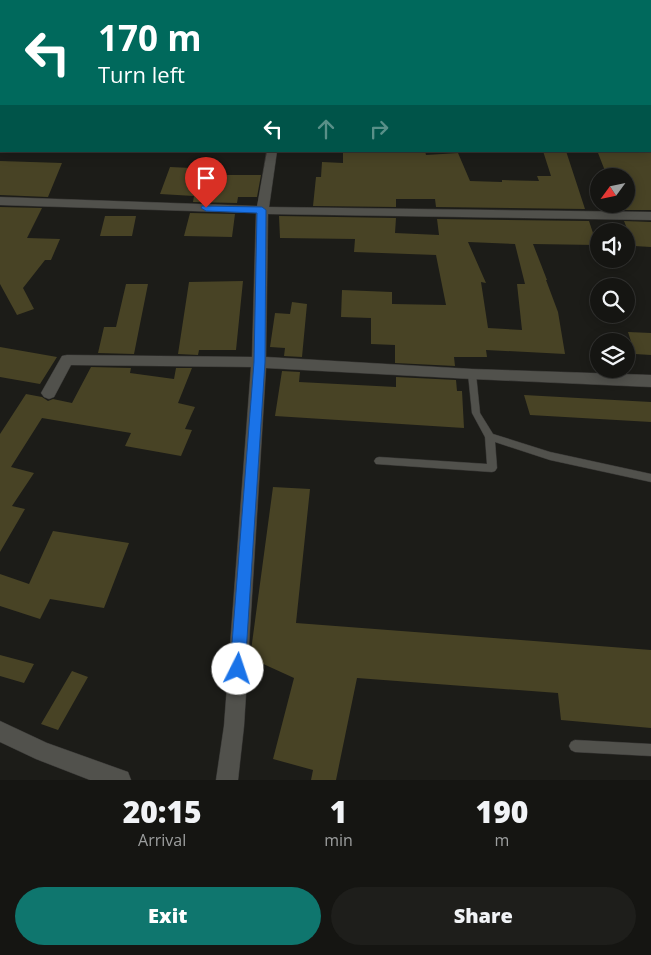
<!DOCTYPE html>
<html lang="en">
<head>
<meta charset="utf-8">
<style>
  :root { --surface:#151512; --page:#1e1e1b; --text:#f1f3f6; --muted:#9d9f9f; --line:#343432; --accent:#0f766e }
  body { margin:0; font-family:"Open Sans",sans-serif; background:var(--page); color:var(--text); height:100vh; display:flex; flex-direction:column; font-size:19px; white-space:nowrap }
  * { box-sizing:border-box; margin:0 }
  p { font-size:16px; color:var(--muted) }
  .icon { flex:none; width:28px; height:28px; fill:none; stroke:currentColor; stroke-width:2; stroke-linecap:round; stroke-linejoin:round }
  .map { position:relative; height:780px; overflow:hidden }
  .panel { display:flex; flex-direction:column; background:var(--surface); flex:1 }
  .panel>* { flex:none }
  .top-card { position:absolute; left:0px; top:0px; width:651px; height:152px; box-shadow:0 2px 12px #0003,0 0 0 1px var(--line); background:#00695c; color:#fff; overflow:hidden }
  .needle { width:32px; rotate:237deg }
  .fabs { position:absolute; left:590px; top:168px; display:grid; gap:10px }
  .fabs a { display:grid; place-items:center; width:45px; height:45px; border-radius:50%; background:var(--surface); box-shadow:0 2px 12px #0003,0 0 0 1px var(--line); font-size:25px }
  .pin { position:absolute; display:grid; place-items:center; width:42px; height:42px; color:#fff; margin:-51px -21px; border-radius:50% 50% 50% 0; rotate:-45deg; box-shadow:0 0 5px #0007 }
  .pin .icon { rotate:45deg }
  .me { position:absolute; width:55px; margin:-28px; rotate:4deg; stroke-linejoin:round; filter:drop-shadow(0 0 4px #0008) }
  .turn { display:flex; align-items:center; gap:18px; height:105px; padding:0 15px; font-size:22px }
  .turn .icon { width:65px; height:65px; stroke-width:2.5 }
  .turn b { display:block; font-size:35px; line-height:42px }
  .lanes { display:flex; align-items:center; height:48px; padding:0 15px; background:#0003; justify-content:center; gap:25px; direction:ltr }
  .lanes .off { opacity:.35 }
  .eta { display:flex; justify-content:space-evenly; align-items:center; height:85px; text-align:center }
  .eta b { font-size:30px; font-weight:800; line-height:35px }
  .action { display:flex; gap:10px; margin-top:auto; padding:10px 15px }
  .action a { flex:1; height:58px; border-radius:30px; background:var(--accent); color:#fff; font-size:20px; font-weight:800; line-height:58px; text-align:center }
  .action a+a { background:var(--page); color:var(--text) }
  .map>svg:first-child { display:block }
</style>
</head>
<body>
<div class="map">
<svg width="651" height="780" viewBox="0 0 651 780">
  <rect width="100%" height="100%" fill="#1c1c18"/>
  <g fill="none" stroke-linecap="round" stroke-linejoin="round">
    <path fill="#708b91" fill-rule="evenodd" d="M0,56h1v2h-1z
      M650,68h1v3h-1z"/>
  </g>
  <path fill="#484325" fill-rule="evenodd" d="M343,151h82l1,4 32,-2 12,28 32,1v-2l37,1 -2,-5h14l-8,-25h23l19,58 -149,-2 -1,-8h-39v8l-83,-1 3,-29h5l1,-15 21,1z
    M651,152v58h-31l-2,-6h8v-28h-19l-9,-23z
    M0,161l62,2 -14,34 -48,-2z
    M170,167l21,1 -1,7h71l-4,22h-19l-1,6 -44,-1 1,-6 -34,-2z
    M0,207l42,1 -15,30 33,1 -9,21h-6l-22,28 11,21 -17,6 -17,-31z
    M190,213l45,1 -3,23 -48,-1z
    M105,216h31l-4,20h-32z
    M279,216l117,2 -1,15 44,2 -2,-16 152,2 8,24 -64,-1 14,36h-1l12,32 7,42 -79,-4 1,7h-33l1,9 -60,-3v-18l-24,-1v-26l-30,-1 1,-27 50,2v12l54,1 -10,-50 -82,-3 1,-13 -75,-1zM468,242l47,2 10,40h-8l5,46 -34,-2 -7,-46 5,1z
    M624,221l27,1v25l-17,-1z
    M243,281l-7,69h-37l-1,5 -20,-1 11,-72z
    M126,284h22l-14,70 -36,-1 6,-26h12z
    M292,302l15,2 -5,53 -18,-1 1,-8 -15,-1 5,-34 15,1z
    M628,332l23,1v22l-16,-1z
    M0,347l57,10 -17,27 -40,-7z
    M91,367l40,1 -1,5 44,6 2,-11h16l-14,35 17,4 -10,22 7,1 -11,26 -56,-10 6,-13 -89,-15 -31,49 23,6 -22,33 13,3 -25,43v-118l26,-40 16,3 6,4 5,-2 19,4z
    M282,371l18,1 -1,10 97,5v-10l60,3 1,11h5l2,37 -189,-12z
    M524,395l127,7v20l-121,-7z
    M273,487l37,2 -14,134 355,27v78l-90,-8 -3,-27 -201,-15 -21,102h-25l2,-10 -40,-11 21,-81 -44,-20z
    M53,531l76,12 -25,65 -54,-9 -10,20 -40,-13v-32l29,10z
    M0,655l34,9 -10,19 -24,-7z
    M72,671l16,6 -30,53 -17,-6z"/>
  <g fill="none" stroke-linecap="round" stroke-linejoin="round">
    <g stroke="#373634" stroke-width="1">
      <path id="lane" d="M472,371l4,3 4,39 13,21 57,18 101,22v8l-101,-22 -55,-18 2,26 -2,3 -3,1 -116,-8 -2,-3 2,-3 3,-1 108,7 -2,-27 -13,-24 -4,-39z
        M575,740l76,4v12l-76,-4 -4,-2 -2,-4 2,-4z"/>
    </g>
    <g stroke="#373634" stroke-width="1">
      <path id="street" d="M394,0h13l1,1h-13z
        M0,11h1v6h-1z
        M650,49h1v7h-1z
        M0,67h1v6h-1z
        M650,96h1v6h-1z
        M267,151h10l-8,56 382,5v8l-383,-6 -2,143 206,12 179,6v12l-179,-8 -206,-11 -22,358 -6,54h-22l8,-54 27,-359 -180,-2 -17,32 -5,2 -5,-2 -3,-4 21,-37 5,-1 185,2 4,-144 -256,-8v-8l257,9z
        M0,721l47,22 81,29 3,8h-41l-54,-21 -36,-17z"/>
    </g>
    <use href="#lane" fill="#51514c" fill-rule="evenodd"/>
    <use href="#street" fill="#51514c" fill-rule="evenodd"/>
  </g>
  <path fill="#1a73e8" stroke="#114b97" d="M202,206l60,1 4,3 -1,152 -20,307 -2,5 -5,2 -6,-2 -2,-5 24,-307 3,-149 -51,-2 -5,-3z"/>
</svg>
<div class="fabs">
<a><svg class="needle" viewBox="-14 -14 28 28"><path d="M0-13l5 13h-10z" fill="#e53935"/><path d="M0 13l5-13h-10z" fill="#9d9f9f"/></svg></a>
<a><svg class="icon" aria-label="sound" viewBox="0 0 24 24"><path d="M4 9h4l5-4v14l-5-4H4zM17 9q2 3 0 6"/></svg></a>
<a><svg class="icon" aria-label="search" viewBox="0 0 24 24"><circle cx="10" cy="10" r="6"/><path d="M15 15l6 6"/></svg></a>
<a><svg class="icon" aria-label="layers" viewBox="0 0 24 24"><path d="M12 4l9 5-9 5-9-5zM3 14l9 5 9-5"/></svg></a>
</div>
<div class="pin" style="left:206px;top:208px;background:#d93025"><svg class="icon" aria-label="arrive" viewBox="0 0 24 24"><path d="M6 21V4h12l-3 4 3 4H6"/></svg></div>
<svg class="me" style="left:238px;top:669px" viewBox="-20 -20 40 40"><circle r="19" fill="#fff"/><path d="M0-13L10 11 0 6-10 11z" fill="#1a73e8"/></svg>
<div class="top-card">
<div class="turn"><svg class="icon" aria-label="left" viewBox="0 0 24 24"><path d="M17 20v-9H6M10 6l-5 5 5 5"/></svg><div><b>170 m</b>Turn left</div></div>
<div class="lanes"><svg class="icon" aria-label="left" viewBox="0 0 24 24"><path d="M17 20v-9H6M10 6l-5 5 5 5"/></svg><svg class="icon off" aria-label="ahead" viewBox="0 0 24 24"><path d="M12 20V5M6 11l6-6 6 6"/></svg><svg class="icon off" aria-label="right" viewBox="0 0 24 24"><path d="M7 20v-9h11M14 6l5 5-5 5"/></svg></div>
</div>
</div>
<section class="panel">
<div class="eta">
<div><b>20:15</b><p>Arrival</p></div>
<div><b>1</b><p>min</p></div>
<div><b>190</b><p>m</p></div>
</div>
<div class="action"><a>Exit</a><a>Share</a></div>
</section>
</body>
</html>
